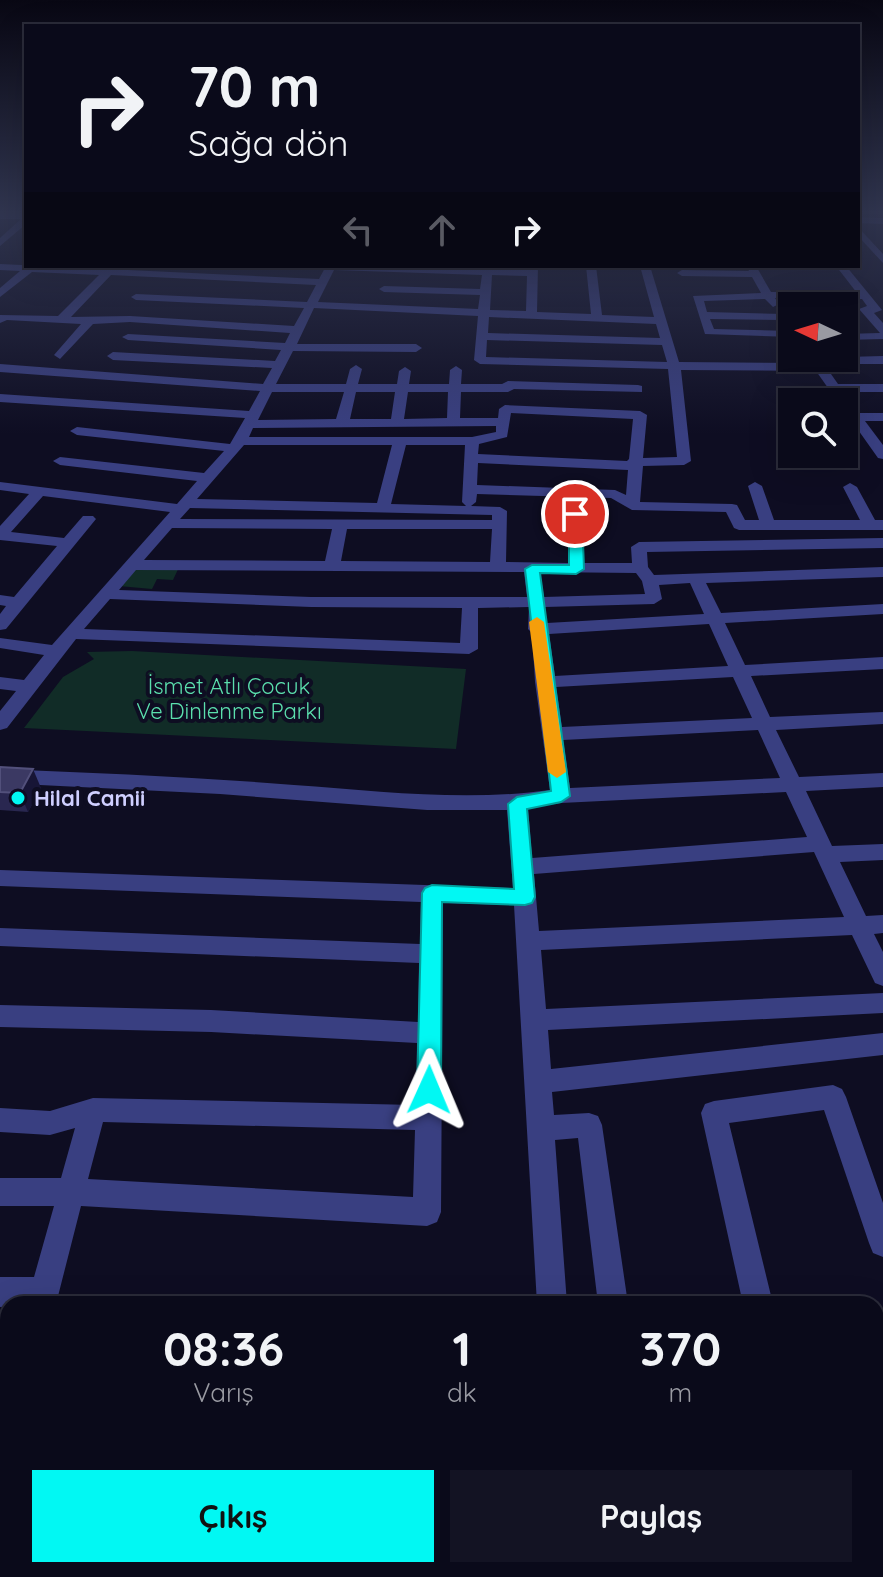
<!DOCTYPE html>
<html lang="tr">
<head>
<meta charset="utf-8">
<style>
  :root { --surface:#0a0a1a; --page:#131323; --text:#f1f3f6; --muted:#999aa2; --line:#2a2b39; --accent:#01f8f3 }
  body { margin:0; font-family:Quicksand,sans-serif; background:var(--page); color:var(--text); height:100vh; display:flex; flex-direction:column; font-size:30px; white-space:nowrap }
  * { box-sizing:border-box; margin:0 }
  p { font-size:26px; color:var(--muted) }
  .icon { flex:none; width:44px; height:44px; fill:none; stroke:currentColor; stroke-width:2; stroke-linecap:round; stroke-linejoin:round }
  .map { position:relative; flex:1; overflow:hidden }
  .side { position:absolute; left:0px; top:1296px; width:884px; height:282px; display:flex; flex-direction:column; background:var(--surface); border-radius:24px 24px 0 0; box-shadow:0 8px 32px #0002,0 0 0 2px var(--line) }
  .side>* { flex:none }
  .hud { position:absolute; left:24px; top:24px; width:836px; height:244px; border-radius:0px; box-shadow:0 8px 32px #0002,0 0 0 2px var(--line); background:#0a0a1a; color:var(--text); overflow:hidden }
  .needle { width:52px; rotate:274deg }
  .controls { position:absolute; left:778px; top:292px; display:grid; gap:16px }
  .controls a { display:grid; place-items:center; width:80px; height:80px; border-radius:0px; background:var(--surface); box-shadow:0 8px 32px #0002,0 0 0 2px var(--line); font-size:40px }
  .pin { position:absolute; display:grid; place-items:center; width:68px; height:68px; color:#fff; margin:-34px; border:4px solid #fff; border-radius:50%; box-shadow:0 2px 8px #0007 }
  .me { position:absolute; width:88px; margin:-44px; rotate:1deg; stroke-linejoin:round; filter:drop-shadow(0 0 6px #0008) }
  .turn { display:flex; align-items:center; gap:28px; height:168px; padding:0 32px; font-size:36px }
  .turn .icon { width:104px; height:104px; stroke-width:2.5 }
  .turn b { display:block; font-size:56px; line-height:68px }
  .lanes { display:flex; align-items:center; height:76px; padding:0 32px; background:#0003; justify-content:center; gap:40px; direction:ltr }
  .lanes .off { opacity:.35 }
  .eta { display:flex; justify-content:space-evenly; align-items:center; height:136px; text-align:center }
  .eta b { font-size:48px; font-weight:700; line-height:56px }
  .action { display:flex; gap:16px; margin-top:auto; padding:16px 32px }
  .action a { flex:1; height:92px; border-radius:0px; background:var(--accent); color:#111; font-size:32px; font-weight:700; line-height:92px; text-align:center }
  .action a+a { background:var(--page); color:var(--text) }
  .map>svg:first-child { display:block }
</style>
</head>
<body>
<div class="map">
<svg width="883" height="1577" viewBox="0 0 883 1577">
  <rect width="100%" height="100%" fill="#0e0d22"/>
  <path fill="#112c27" d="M137,565h43l-7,15 -16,-1 -5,10 -33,-3z
    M132,651l334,18 -10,80 -432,-21 39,-51 31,-18 -7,-7z"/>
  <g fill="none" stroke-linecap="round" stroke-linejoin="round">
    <path fill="#393f81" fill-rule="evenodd" d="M0,213h26v11l-26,22v-8l21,-19h-21z
      M858,217l25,1v6l-25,-1z
      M858,227l25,27v9l-25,-27z
      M0,264l319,15 7,-13 202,4v-4h10l-1,46 54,2 -5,-48h10l6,49 52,2 -14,-51h10l29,96 132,1 -4,-5 76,-2v8h-59l14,20h45v8h-39l15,21h24v8h-18l18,24v14l-5,-1 -34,-48v-8h-6l-22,-31 -135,-1 10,91 -7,4 -41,1 -3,36 92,2 5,1 8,15h14l-11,-34 7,-4 7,4 12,34h86l-17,-33 7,-4 7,4 18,33h8v10h-144l-5,-2 -8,-16 -94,-2 -21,-12 -134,-4 -1,8 -5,4 29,1 7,4 -1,51 62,1v-49l7,-4 7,4 2,49h48l-1,-16 8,-5 244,-4v10l-236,4 1,15 6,8 229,-8v10l-177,6 15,30 162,-9v10l-158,9 20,42 138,-8v12l-132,7 19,41 113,-5v12l-107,6 23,47 84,-4v14l-77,4 26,55 51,-2v16l-43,2 26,54 17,-1v18l-9,1 9,18v34l-8,-3 -23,-48 -311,15 5,59 337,-16v20l-335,17 3,39 332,-36v22l-331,37 2,23 35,-2 9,3 4,9 26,179h-30l-20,-166 -23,2 12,164h-30l-23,-399 -71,-2 -2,309 -4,10 -10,4 -346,-20 -25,98 -56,3v-30h34l20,-71h-54v-28h61l14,-50 -25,7 -50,-3v-24l50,3 43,-13 323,7 1,-62 -206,-11 -211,-5v-22l211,5 207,12 1,-59 -419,-17v-18l420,16 1,-42 -421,-16v-16l513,18 -6,-78h-80l-207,-16 -220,-11v-14c98,4 196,8 294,16 85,6 171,17 256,5l-15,-108 -3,-49 -4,-4 1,-22 -51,1v41l-9,5 -393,-15 -69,89 -7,2v-19l16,-20 -16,-2v-12l24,3 20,-25 -44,-7v-10l52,7 118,-133 -127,-16 -32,36 53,6 19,-22h10l3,3 -90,110 -6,1v-16l6,-8 -6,-1v-10l14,2 43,-51 -57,-6v-14l29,-32 -29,-4v-8l177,22 20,-23 -137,-16 -7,-4 7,-4 144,16 20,-22 -147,-16 -7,-4 7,-4 153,17 15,-26 -245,-16v-8l249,17 11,-20 -260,-19v-8l263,20 9,-16 -159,-8 -6,-4 6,-4 162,9 6,-11 -153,-10 -6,-3 6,-3 157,9 5,-10 -160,-11 -37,2 -33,35 -6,-4 27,-31 -74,-4 -7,3v-8l58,1 41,-41 -67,-3 -32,25v-9l20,-17 -20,-1zM334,270l148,5 -2,14 -96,-3 -5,3 5,3 96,3 -2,14 -160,-7zM111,275l205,10 -9,17 -171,-8 -5,3 5,3 168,8 -10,18 -164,-10 -59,1zM492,275l35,1 -1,35 -36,-1zM314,308l164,8 -4,44 6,4 188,5 9,88 -34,1 4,-43 -7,-4 -135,-6 -6,4 -1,9h-38l1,-26h47l6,-3 128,3v-6l-4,-1 -130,-4 -6,3h-41l1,-14 -6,-4 -6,4 -1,14h-40l2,-13 -6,-4 -6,4 -2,13h-39l4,-15 -6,-4 -6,4 -4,15h-70l17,-33 123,1 6,-4 -6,-4h-119zM489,317l167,7 4,14 -172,-5zM487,340l175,5 5,17 -181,-5zM272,392h72l-8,27 -78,1zM356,392h39l-4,27h-41zM408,392h40l-1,26 -43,1zM511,413l122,6 -4,40 -2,2 -149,-7 1,-10 28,-7zM496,426v6l-24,5h-223l4,-9zM244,445h148l-15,58 -180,-4zM406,445h59l-3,57 4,4 -75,-2zM478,463l150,7 -2,25 -11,-5 -138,-5zM190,508l302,7v5l-312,-1zM172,528l160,1 -7,32 -181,-1zM347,529h145l-2,33 -149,-1zM136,570l388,2 3,25h-216l-192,-7zM540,572l96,1 6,8 3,13 -101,3zM690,583l14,31 -157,9 -2,-16 109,-3 8,-5 -3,-14zM110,599l201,8 151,1 -2,35 -376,-14zM709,624l19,42 -173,10 -6,-42zM733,677l19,41 -190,9 -6,-40zM758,730l22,48 -210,10 -7,-48zM786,792l21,45 -275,21 -4,-50 33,-5zM814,852l30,65 -305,14 -5,-57zM103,1122l312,8 -2,67 -325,-18z
      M746,266h10l15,26 86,1 -21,-27h10l36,44 -8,3 9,10v16l-39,1v-6l36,-1 -21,-24 8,-3 -5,-7 -87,-1 4,6 -6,3 -8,-8 -61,2 3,11 76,2 6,3 -6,3 -73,-1 4,10 78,2v6l-87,-3 -12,-38 68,-3 -9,-16 -70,-1 -5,-3 5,-3 67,1z
      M833,1085l9,4 4,8 37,106v54l-10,-4 -4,-10 -45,-133 -95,13 44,181h-30l-42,-191 4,-9 9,-3z
      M8,1415v60l-8,3v-60z
      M883,1478v34l-7,1v-34z
      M0,1493h8v34h-8z
      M49,1570h34v7h-34z
      M214,1570h34v7h-34z
      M335,1570h34l1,7h-34z
      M446,1570h34l2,7h-34z
      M513,1570h34l1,7h-34z
      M621,1570h34l3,7h-34z
      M803,1570h34l3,7h-34z"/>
  </g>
  <path fill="#292750" d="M0,767l41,21 -13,24 -28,-2z"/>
  <path fill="#171536" d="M33,769l8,19 -13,24 -8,-19z"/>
  <path fill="#3b3963" stroke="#52507b" stroke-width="2" d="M0,767l33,2 -13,24 -20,-1z"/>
  <linearGradient id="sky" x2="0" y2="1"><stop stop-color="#080713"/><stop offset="0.49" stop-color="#30354f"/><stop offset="1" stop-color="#30354f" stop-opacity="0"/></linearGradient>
  <rect width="883" height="434" fill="url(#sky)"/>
  <path fill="#01f8f3" stroke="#01a19e" stroke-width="2" d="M575,510l7,4 2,55 -8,5 -36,-1 30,223 -9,6 -34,7 8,88 -3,6 -7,2 -83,-3 -1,188 -4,7 -8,3 -8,-3 -4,-7 5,-197 3,-5 7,-3 82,4 -6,-85 9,-7 34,-6 -26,-222 7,-4h37v-51z"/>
  <path fill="#f59e0b" d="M537,617l7,5 22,150 -9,6 -9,-6 -19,-150z"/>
  <circle fill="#01f8f3" stroke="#0e0d22" stroke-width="3" cx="18" cy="798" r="8"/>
  <g text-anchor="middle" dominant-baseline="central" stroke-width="8" stroke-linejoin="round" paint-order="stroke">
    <g font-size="22" fill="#5bdfad" stroke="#0e0d22">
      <text x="229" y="686">İsmet Atlı Çocuk<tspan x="229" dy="25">Ve Dinlenme Parkı</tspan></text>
    </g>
    <g font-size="22" font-weight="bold" fill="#cfcfff" stroke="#0e0d22" text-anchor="start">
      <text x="34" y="798">Hilal Camii</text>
    </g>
  </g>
</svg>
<div class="controls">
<a><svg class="needle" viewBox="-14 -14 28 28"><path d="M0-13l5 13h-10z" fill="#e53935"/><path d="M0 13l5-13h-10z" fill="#999aa2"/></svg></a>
<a><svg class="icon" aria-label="search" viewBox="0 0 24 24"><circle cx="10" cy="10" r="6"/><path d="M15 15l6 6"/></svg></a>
</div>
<div class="pin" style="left:575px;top:514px;background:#d93025"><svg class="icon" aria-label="arrive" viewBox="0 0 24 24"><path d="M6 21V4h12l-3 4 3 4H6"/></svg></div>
<svg class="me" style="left:429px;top:1090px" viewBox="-20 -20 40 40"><path d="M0-17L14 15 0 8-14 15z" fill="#01f8f3" stroke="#fff" stroke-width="4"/></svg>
<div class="hud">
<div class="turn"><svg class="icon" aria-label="right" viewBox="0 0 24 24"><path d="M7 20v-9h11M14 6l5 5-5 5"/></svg><div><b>70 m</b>Sağa dön</div></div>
<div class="lanes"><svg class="icon off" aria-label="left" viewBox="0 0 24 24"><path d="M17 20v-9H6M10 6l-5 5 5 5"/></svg><svg class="icon off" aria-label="ahead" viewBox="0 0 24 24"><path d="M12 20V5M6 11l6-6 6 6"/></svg><svg class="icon" aria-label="right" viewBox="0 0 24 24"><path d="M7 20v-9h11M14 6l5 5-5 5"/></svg></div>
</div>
<section class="side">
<div class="eta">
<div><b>08:36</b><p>Varış</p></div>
<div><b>1</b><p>dk</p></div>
<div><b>370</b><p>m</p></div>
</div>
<div class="action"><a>Çıkış</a><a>Paylaş</a></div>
</section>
</div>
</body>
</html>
